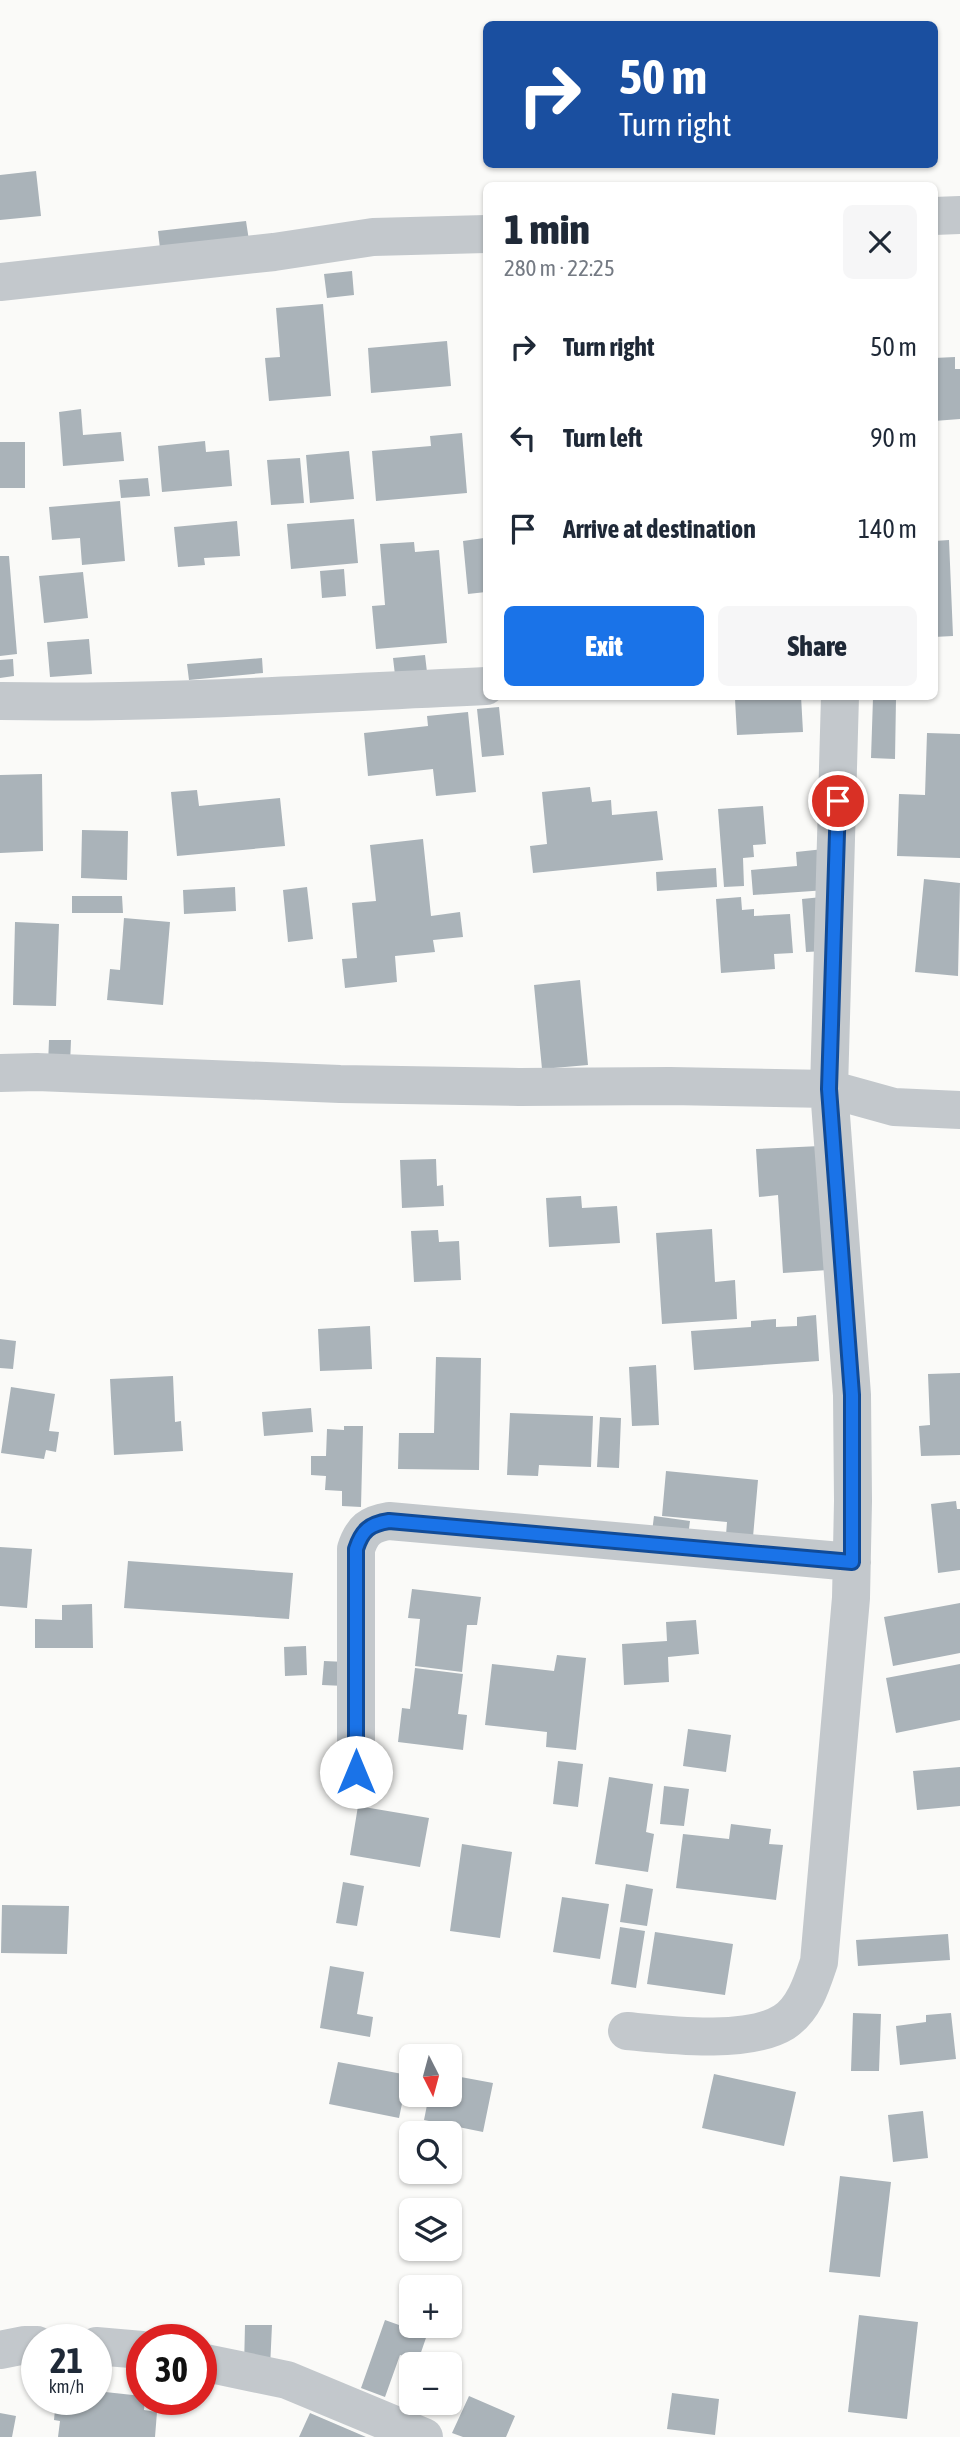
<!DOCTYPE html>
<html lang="en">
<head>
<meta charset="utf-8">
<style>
  :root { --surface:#fff; --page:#f6f6f7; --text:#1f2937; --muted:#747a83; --accent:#1a73e8 }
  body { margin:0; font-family:"Asap Condensed",sans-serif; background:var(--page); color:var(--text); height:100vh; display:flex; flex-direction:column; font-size:26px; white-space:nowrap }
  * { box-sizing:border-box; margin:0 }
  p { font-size:23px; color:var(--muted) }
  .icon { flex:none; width:38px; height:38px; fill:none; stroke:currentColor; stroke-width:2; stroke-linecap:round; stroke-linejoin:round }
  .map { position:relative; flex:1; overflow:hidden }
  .sheet { position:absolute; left:483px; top:182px; width:455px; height:518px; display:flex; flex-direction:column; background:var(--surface); border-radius:10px; box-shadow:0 2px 5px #0004 }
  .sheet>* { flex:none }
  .banner { position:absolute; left:483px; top:21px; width:455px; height:147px; border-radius:10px; box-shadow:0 2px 5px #0004; background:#1a4fa0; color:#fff; overflow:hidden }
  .needle { width:46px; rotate:174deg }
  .fabs { position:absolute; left:399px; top:2044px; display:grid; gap:14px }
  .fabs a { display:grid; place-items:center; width:63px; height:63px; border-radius:10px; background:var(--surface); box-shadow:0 2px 5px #0004; font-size:35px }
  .speed { position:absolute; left:21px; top:2324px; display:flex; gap:14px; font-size:35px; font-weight:700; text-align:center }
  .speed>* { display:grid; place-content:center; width:91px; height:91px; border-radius:50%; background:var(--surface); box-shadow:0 2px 5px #0004; line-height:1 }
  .speed small { font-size:18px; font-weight:400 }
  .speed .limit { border:10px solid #d22; background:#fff; color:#111 }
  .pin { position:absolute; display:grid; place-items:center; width:60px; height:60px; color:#fff; margin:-30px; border:4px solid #fff; border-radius:50%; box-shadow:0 2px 7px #0007 }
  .me { position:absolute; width:77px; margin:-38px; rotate:0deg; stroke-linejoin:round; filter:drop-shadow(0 0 5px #0008) }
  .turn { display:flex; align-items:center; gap:24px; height:147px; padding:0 21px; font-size:32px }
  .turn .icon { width:91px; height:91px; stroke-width:2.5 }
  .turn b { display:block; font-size:49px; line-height:60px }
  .round { display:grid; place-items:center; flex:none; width:74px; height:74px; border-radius:10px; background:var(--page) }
  .headline { display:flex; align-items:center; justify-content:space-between; height:119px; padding:0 21px }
  h1 { font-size:42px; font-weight:800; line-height:52px }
  .cta { display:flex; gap:14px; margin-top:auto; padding:14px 21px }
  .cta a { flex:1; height:80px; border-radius:10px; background:var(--accent); color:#fff; font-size:28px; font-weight:800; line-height:80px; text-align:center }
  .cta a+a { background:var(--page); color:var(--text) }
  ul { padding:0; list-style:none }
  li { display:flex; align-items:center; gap:21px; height:91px; padding:0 21px }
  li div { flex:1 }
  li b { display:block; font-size:26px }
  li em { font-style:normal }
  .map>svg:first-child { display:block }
</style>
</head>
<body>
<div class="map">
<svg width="960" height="2437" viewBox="0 0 960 2437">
  <rect width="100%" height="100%" fill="#fafaf8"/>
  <path fill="#aab3b9" d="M36,171l5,45 -41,4v-45z
    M246,221l4,26 -89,10 -3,-26z
    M352,271l2,24 -27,3 -3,-24z
    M323,304l8,92 -62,5 -4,-43 15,-1 -4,-49z
    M447,341l4,45 -80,7 -3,-45z
    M955,357v12h5v50l-26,2v-63z
    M81,409l2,26 38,-3 3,29 -61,5 -4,-54z
    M462,433l5,60 -91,8 -4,-50 59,-5 -1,-10z
    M205,441l1,11 23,-2 3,36 -70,6 -4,-46z
    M0,442h25v46h-25z
    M349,451l5,48 -44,4 -4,-48z
    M300,458l4,45 -33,2 -4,-45z
    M148,478l2,18 -29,2 -2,-18z
    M120,501l5,60 -43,4 -2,-27 -28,2 -3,-33z
    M354,519l4,44 -67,6 -4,-45z
    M237,521l3,35 -36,2 1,7 -27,2 -4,-40z
    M484,538l2,54 -18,2 -5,-53z
    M949,540l4,96 -19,1v-96z
    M414,542l1,10 24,-2 8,93 -71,6 -4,-43 13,-1 -5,-61z
    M0,556h9l8,98 -17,2z
    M344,569l2,27 -24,2 -2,-27z
    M83,572l5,46 -44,5 -5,-47z
    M89,639l3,35 -42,3 -3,-35z
    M425,655l2,17 -32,3 -2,-17z
    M262,658l1,15 -74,7 -2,-16z
    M13,659l1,17 -14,2v-18z
    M801,696l2,36 -66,3 -2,-36z
    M873,698l23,1 -1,60 -24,-1z
    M499,707l5,48 -22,2 -5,-48z
    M468,712l8,80 -40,4 -3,-27 -65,7 -4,-43 64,-7 -1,-10z
    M927,733l33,1v124l-63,-2 2,-62 26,1z
    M42,774l1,77 -43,2v-78z
    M590,787l2,15 19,-2 1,15 45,-4 6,49 -130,13 -3,-27 17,-2 -5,-52z
    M197,790l2,16 81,-8 5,48 -108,10 -6,-64z
    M763,806l3,38 -13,1 1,12 -11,1 1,28 -20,1 -6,-78z
    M82,830l46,1 -1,49 -46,-2z
    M423,839l8,77 29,-4 3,25 -30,3 2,12 -40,4 2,26 -52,6 -3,-29 15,-1 -5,-55 24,-2 -6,-56z
    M824,849l3,41 -74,5 -2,-25 46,-4 -1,-14z
    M716,868l1,19 -60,4 -1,-19z
    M924,879l36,4 -2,93 -43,-4z
    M235,887l1,24 -52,3 -1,-24z
    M307,887l6,52 -25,3 -5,-52z
    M72,896h50l1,17h-51z
    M741,897l1,13 12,-1v7l36,-2 3,39 -19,1 1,15 -54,4 -5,-74z
    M822,897l4,54 -20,1 -4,-53z
    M124,918l46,4 -7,83 -56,-5 3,-31 10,1z
    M15,922l44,2 -3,82 -43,-1z
    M580,980l8,85 -46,4 -8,-84z
    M49,1040h22l-1,25 -22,-1z
    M820,1146l8,124 -45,3 -5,-78 -19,2 -3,-48z
    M436,1159l1,27 6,-1 1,21 -42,2 -2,-48z
    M581,1196l1,12 35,-2 3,37 -71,4 -3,-49z
    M712,1229l3,53 20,-2 2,39 -75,5 -6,-91z
    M438,1230l1,12 20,-1 2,39 -47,2 -3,-51z
    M816,1315l3,46 -125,9 -3,-39 60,-4v-6l25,-2v8l21,-1v-9z
    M370,1326l2,43 -52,2 -2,-42z
    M0,1339l16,2 -3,28 -13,-1z
    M436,1357l45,1 -2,112 -81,-1 1,-36h35z
    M656,1365l3,60 -27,1 -3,-59z
    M960,1373v82l-39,1 -2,-30 11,-1 -2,-51z
    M173,1376l2,46 6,-1 2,30 -69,4 -4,-76z
    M11,1387l44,7 -6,37 10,1 -3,20 -10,-2 -2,9 -43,-6z
    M311,1408l2,24 -49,4 -2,-24z
    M510,1413l83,3 -2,51 -52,-2 -1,11 -31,-1z
    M600,1417l21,1 -2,50 -22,-1z
    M344,1426h19l-2,81 -19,-1v-15l-17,-1 1,-14 -15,-1v-19h15l1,-27 17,1z
    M666,1471l92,9 -5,57 -27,-2 1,-13 -65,-6z
    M956,1501l1,8h3v61l-22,3 -7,-69z
    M654,1516l36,5 -3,23 -36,-4z
    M0,1547l32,2 -5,59 -27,-2z
    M128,1561l165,12 -4,46 -165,-11z
    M412,1589l69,8 -4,28h-10l-5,47 -47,-6 5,-47 -12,-1z
    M960,1603v50l-67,13 -9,-49z
    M92,1604l1,44h-58v-29l27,1v-15z
    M696,1620l3,34 -31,3 1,25 -45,3 -2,-41 45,-3 -1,-19z
    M306,1646l1,29 -22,1 -1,-29z
    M557,1655l29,3 -10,92 -30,-3 1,-15 -62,-7 7,-61 62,7z
    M324,1661l22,1 -1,24 -23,-1z
    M960,1664v56l-64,13 -10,-55z
    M415,1668l48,6 -5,40 9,1 -4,35 -65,-8 4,-34 8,1z
    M688,1729l43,6 -5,37 -43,-6z
    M558,1761l25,3 -5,43 -25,-3z
    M960,1767v39l-43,4 -4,-39z
    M609,1777l44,7 -7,48 8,2 -6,38 -53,-8z
    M664,1786l25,3 -5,37 -24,-2z
    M358,1806l71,12 -9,49 -70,-12z
    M731,1824l40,5 -2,15 14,1 -7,55 -100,-12 7,-54 46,5z
    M462,1844l50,8 -12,86 -50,-7z
    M343,1882l21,4 -7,40 -21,-3z
    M626,1884l27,5 -6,37 -27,-4z
    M562,1897l47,7 -9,55 -47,-7z
    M2,1905l67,1 -2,48 -66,-1z
    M620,1927l25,4 -9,57 -25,-4z
    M655,1932l78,12 -8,51 -78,-11z
    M948,1934l2,26 -92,6 -2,-26z
    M330,1966l34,6 -7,42 16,3 -3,20 -50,-9z
    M853,2013l28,1 -2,57h-28z
    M951,2013l5,46 -56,6 -4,-39 30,-4v-7z
    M338,2062l70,13 -9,43 -70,-14z
    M714,2074l82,18 -12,54 -82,-18z
    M450,2075l43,8 -10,49 -59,-12 5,-25h21z
    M923,2111l5,47 -35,4 -5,-47z
    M840,2176l51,6 -11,95 -51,-5z
    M859,2315l59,7 -11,97 -59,-7z
    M385,2320l42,15 -9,26 -18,-6 -15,42 -24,-9z
    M245,2325h27l-2,43 -26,-1z
    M96,2391l46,5v3h3l-1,11 13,2 -2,25h-97l2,-16 -6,-1 2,-21h40z
    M672,2393l47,6 -4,36 -48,-6z
    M469,2396l46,20 -9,21h-43l-11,-4z
    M0,2413l16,3 -4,21h-12z
    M310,2413l56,24h-67z"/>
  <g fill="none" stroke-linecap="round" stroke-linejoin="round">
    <path stroke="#c3c8cc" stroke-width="38" d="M934,216l26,-1
      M0,282l274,-30 99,-15 113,-3
      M0,701c162,3 325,-8 486,-15
      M0,1073l37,-1 303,12 179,3 151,-1 159,3 65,18 66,3
      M356,1772v-223c6,-19 14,-25 33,-28l463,41
      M627,2031c41,4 120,14 157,-9 20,-13 28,-39 35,-60l32,-364 2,-97 -1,-106 -23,-306 11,-393
      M96,2346l46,4
      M0,2350l25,-5h12
      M201,2362l86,18 137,57"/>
  </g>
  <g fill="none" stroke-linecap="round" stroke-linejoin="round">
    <g stroke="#114b97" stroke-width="18">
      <path id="route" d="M356,1772v-223c6,-19 14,-25 33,-28l463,41v-167l-23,-306 9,-288"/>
    </g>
    <use href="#route" stroke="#1a73e8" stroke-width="12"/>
  </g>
</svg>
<div class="fabs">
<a><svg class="needle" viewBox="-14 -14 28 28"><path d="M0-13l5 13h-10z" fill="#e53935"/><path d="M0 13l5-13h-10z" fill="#747a83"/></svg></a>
<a><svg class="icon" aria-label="search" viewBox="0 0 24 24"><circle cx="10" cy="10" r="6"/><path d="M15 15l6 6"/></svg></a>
<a><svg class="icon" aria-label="layers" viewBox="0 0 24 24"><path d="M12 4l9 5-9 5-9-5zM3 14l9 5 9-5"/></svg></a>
<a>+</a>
<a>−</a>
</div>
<div class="speed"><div>21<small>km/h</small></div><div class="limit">30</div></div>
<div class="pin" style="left:838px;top:801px;background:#d93025"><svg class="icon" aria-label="arrive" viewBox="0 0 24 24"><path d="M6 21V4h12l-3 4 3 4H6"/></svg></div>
<svg class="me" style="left:356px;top:1772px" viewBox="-20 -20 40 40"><circle r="19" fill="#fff"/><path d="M0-13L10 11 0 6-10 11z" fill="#1a73e8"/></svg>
<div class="banner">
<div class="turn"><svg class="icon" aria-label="right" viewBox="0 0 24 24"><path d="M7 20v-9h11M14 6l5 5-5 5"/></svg><div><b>50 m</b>Turn right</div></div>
</div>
<section class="sheet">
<div class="headline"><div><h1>1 min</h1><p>280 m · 22:25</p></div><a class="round"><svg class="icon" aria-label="close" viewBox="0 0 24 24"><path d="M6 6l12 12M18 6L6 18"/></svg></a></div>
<ul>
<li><svg class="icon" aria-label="right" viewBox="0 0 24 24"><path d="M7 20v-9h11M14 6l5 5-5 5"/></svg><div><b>Turn right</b></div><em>50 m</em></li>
<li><svg class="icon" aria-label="left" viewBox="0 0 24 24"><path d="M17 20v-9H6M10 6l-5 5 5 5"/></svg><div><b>Turn left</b></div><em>90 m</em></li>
<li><svg class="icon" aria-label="arrive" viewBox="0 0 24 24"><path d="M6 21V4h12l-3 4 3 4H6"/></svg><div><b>Arrive at destination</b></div><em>140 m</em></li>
</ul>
<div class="cta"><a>Exit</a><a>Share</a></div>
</section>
</div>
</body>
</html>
